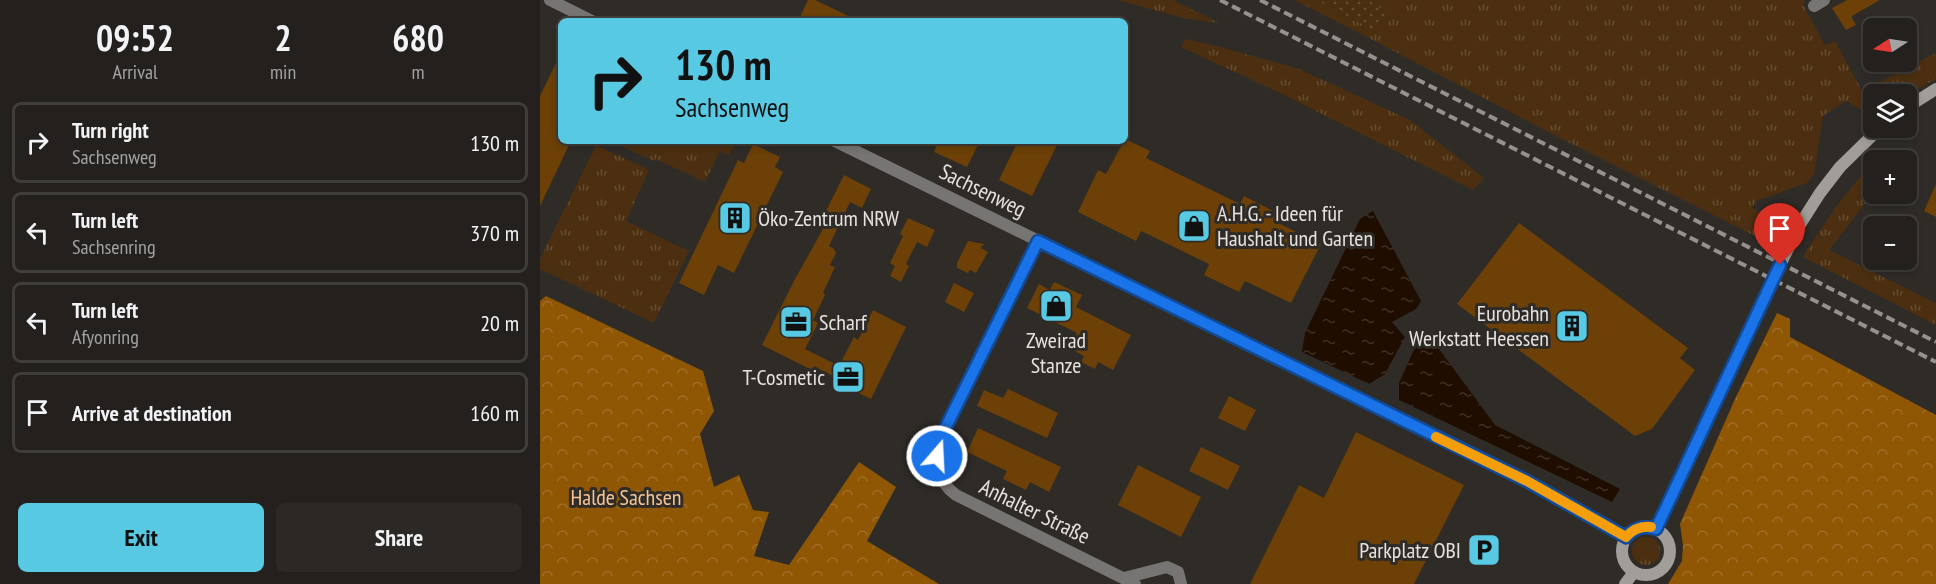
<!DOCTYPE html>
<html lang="en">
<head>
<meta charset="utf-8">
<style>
  :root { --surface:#23201d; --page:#2b2826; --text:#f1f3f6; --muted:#a3a3a4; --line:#403e3b; --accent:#58c9e3 }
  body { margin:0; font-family:"PT Sans Narrow",sans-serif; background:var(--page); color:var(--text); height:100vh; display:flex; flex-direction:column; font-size:22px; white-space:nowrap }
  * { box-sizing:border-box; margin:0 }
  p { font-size:20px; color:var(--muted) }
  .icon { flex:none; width:33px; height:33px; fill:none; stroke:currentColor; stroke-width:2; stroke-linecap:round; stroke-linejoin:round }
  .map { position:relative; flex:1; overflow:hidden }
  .sheet { display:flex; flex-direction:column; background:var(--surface); width:540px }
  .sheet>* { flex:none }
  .guide { position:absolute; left:18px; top:18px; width:570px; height:126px; border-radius:9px; box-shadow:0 3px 9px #0003,0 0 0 2px var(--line); background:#58c9e3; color:#111; overflow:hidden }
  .needle { width:39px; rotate:258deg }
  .fabs { position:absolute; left:1323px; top:18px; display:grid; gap:12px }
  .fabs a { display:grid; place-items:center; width:54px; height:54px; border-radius:9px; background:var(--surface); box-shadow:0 3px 9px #0003,0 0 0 2px var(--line); font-size:30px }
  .pin { position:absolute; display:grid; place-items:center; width:51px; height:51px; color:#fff; margin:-62px -26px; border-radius:50% 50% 50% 0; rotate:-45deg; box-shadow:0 0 6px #0007 }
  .pin .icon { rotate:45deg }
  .me { position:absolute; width:66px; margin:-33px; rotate:19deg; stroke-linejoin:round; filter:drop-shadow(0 0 4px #0008) }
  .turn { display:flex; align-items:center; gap:21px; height:126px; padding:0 18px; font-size:27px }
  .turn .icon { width:78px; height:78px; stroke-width:2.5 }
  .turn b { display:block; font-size:42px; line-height:51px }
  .eta { display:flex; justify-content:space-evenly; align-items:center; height:102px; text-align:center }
  .eta b { font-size:36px; font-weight:700; line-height:42px }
  .cta { display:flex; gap:12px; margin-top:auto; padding:12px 18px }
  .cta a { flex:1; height:69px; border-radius:9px; background:var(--accent); color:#111; font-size:24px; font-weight:700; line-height:69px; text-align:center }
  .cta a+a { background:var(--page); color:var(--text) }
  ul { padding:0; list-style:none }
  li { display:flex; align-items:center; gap:18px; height:81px; margin:0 12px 9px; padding:0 6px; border:3px solid var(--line); border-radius:9px }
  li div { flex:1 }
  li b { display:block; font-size:22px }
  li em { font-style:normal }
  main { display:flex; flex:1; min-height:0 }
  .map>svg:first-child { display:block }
</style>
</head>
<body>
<main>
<section class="sheet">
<div class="eta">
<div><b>09:52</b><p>Arrival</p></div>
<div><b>2</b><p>min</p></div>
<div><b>680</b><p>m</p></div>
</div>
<ul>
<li><svg class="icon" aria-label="right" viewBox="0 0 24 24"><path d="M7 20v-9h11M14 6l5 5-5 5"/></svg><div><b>Turn right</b><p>Sachsenweg</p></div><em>130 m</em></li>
<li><svg class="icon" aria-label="left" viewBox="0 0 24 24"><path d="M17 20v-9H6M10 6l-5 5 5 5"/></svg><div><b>Turn left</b><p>Sachsenring</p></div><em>370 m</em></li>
<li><svg class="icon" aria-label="left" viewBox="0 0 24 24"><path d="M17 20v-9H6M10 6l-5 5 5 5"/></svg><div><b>Turn left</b><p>Afyonring</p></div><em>20 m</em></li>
<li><svg class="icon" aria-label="arrive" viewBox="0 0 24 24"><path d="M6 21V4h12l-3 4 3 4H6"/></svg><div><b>Arrive at destination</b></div><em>160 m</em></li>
</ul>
<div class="cta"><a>Exit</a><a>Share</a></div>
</section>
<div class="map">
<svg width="1396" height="584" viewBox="0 0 1396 584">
  <defs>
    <pattern id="grass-tufts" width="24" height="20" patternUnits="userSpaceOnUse" patternTransform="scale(1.5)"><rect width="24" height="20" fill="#4c2f10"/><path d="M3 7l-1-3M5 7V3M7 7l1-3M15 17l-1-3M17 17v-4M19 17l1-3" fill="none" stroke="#664d32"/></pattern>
    <pattern id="forest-crowns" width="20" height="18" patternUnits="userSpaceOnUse" patternTransform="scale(1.5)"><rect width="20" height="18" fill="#8f5604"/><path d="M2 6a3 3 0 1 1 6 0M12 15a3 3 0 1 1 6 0" fill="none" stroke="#9f6e28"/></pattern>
    <pattern id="garden-dots" width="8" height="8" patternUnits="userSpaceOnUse" patternTransform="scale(1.5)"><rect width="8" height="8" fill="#4c2f10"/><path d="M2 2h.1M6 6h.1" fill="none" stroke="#664d32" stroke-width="1.8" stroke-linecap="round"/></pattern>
    <pattern id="water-ripples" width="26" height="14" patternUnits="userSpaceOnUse" patternTransform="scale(1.5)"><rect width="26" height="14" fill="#1f0d00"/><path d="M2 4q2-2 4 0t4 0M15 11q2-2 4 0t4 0" fill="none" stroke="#3f3025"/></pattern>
  </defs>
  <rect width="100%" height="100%" fill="#2f2b27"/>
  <path fill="url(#grass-tufts)" d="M578,0h55l46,23 -36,-5z
    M754,0h23l55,29 15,-12 -15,-17h433l-2,5 22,40 10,-4 27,50 74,-38v26l-29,16 -33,-1 -1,18 -9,-1 -18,-10 -23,15 -9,58 -7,9 -51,18 -4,7 36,18 -9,19 -20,-7 -207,-104 -187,-98z
    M645,39l32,7 82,23 111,51 74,58 -11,12 -191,-96 -101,-47z
    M71,141h125l-7,14 -9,-4 -15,31 -49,-23 -2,2z
    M56,145l53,25 -23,51 63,30 -35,72 -114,-54v-10z
    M1333,163v30l-44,57 107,53v22l-133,-68c21,-34 43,-66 70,-94z
    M1092 551a14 14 0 1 1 28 0a14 14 0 1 1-28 0Z"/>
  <path fill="url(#forest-crowns)" d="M6,296l157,75 11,40 -14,23 14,53 25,-12 14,35 16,2 -15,44 35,9 70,-103 37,25 -29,54 72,43h-399v-283z
    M1237,313l13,6v18l146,78v169h-268l14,-23 1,-16 -3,-21 55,-125z"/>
  <path fill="url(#garden-dots)" d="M777,0h55l15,17 -15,12z"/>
  <path fill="url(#water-ripples)" d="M833,211l48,90 -5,8 -24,13 13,15 -20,37 -16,10 -67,-32 3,-19 55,-114z
    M881,334l10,4 64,87 125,64 -8,13 -213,-102v-17z"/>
  <path fill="#6c4006" d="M268,0h7l44,21h-61z
    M1307,0h33l-28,16v2l4,7 -10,5 -14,-22z
    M21,53v88h10l-31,65v-110z
    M585,139l25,12 -4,7 94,46 4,-8 33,17 -3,8 47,23 -30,59 -46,-22 -6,11 -35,-17 5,-11 -68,-33 -5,10 -58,-29 20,-42 8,4z
    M399,141h41l-13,26 -33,-15z
    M478,141h41l-27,55 -33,-16z
    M213,144l27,13 -5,10 8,5 -49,101 -16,-8 -14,30 -25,-12 59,-123 6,3z
    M304,175l27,14 -9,19 -12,-6 -21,44 5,3 2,4 -6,12 5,2 -12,26 2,2 -12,25 5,3 -13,26 34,17 15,-29 4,3 15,-30 33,17 -35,72 -31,-15 1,-2 -8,-5v-1l-19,-10 -2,4 -50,-25 33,-66 28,-50 -5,-2z
    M1396,184v33l-12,-6z
    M368,218l27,12 -8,17 -10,-5 -11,22 3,2 -8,16 -11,-6 5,-10 -5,-3 13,-27 -3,-2z
    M979,223l169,125 -8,10 15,12 -43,59 -17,7 -178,-132z
    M428,241l16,3 -3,4 7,4 -12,21 -6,-3 -2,3 -11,-5v-5z
    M514,282l28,13 -6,12 55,28 -18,35 -15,-8 -3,7 -14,-7 3,-6 -15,-8 8,-15 -50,-25 12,-24 11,6z
    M414,283l20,10 -10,19 -19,-10z
    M468,389l50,24 -11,25 -70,-32 7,-16 19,8z
    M689,396l27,14 -11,21 -27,-13z
    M438,428l83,39 -12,25 -19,-10 -4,8 -23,-11 4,-8 -40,-19z
    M816,432l108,53 -50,99h-164l49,-99 25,13z
    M661,447l39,19 -12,24 -39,-19z
    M598,465l63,32 -20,40 -63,-32z"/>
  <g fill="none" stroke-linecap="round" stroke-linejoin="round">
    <path stroke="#777573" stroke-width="12" d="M10,0l42,21
      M1274,6l10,-6
      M295,141l692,340 99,56
      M498,241l-99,200c-4,22 -2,40 17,54l179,89
      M584,578l43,-11 11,5 3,12"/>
    <path stroke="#a19e9a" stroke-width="12" d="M1366,108l30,-19
      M1082 551a24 24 0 1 1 48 0a24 24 0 1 1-48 0Z
      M1116,529l96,-206 47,-97 21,-33 20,-26 40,-39
      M1085,584l9,-12"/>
    <path stroke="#95918e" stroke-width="4" stroke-dasharray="9 4.5" stroke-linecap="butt" d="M680,0l716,362
      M720,0l676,342"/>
  </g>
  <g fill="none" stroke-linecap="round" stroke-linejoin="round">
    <g stroke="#114b97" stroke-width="15">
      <path id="route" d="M397,456l2,-15 99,-200 489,240 99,56c9,-10 18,-12 30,-8l124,-264"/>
    </g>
    <use href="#route" stroke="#1a73e8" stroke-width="10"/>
    <path stroke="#f59e0b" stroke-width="10" d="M896,437l91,44 99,56c7,-8 15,-11 25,-10"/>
  </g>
  <defs>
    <g id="building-square" transform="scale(1.725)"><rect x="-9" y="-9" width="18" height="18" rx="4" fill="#58c9e3" stroke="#2f2b27"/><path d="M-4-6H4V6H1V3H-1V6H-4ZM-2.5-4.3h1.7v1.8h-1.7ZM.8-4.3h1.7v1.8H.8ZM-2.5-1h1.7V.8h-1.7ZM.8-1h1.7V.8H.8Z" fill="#111"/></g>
    <g id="shop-square" transform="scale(1.725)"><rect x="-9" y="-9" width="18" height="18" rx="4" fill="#58c9e3" stroke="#2f2b27"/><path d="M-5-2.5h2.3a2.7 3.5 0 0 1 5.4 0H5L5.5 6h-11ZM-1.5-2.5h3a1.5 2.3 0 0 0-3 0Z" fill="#111"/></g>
    <g id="office-square" transform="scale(1.725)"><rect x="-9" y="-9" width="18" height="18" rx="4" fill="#58c9e3" stroke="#2f2b27"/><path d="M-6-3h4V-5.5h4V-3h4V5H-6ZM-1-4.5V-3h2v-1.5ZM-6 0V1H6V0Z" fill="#111"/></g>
    <g id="parking-square" transform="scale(1.725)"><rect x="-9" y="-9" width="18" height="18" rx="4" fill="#58c9e3" stroke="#2f2b27"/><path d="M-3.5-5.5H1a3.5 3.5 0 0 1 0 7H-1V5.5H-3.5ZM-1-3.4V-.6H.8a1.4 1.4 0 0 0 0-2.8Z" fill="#111"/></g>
  </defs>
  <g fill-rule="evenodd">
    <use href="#building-square" x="195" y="218"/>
    <use href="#shop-square" x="654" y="226"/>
    <use href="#shop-square" x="516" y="306"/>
    <use href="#office-square" x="256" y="322"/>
    <use href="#building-square" x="1032" y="326"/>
    <use href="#office-square" x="308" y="377"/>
    <use href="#parking-square" x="944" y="550"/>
  </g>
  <g text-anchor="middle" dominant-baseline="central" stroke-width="6" stroke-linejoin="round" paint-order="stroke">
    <g font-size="22" fill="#e5e2e0" stroke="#2f2b27">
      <text transform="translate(443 190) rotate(26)">Sachsenweg</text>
      <text transform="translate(495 511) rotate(26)">Anhalter Straße</text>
    </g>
    <g font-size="22" fill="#e5e2e0" stroke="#2f2b27" text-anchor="start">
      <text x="677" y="213">A.H.G. - Ideen für<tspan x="677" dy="25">Haushalt und Garten</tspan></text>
      <text x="218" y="218">Öko-Zentrum NRW</text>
      <text x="1009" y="313" text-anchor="end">Eurobahn<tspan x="1009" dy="25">Werkstatt Heessen</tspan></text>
      <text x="279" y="322">Scharf</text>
      <text x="516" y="340" text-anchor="middle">Zweirad<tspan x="516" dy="25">Stanze</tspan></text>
      <text x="285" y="377" text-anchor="end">T-Cosmetic</text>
      <text x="921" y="550" text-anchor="end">Parkplatz OBI</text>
    </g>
    <g font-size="22" fill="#f7c595" stroke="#2f2b27">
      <text x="86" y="497">Halde Sachsen</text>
    </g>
  </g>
</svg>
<div class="fabs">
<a><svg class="needle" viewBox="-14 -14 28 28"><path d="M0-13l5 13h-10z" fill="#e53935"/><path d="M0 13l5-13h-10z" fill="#a3a3a4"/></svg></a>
<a><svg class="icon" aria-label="layers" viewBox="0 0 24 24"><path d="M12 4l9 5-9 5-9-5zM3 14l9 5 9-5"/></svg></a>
<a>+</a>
<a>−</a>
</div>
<div class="pin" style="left:1240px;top:265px;background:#d93025"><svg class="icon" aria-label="arrive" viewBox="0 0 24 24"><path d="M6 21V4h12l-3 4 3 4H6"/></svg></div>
<svg class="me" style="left:397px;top:456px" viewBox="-20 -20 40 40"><circle r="17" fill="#1a73e8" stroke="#fff" stroke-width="3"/><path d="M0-11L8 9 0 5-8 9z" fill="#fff"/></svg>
<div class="guide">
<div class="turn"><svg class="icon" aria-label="right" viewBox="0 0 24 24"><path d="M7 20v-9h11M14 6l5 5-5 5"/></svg><div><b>130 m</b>Sachsenweg</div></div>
</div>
</div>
</main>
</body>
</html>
